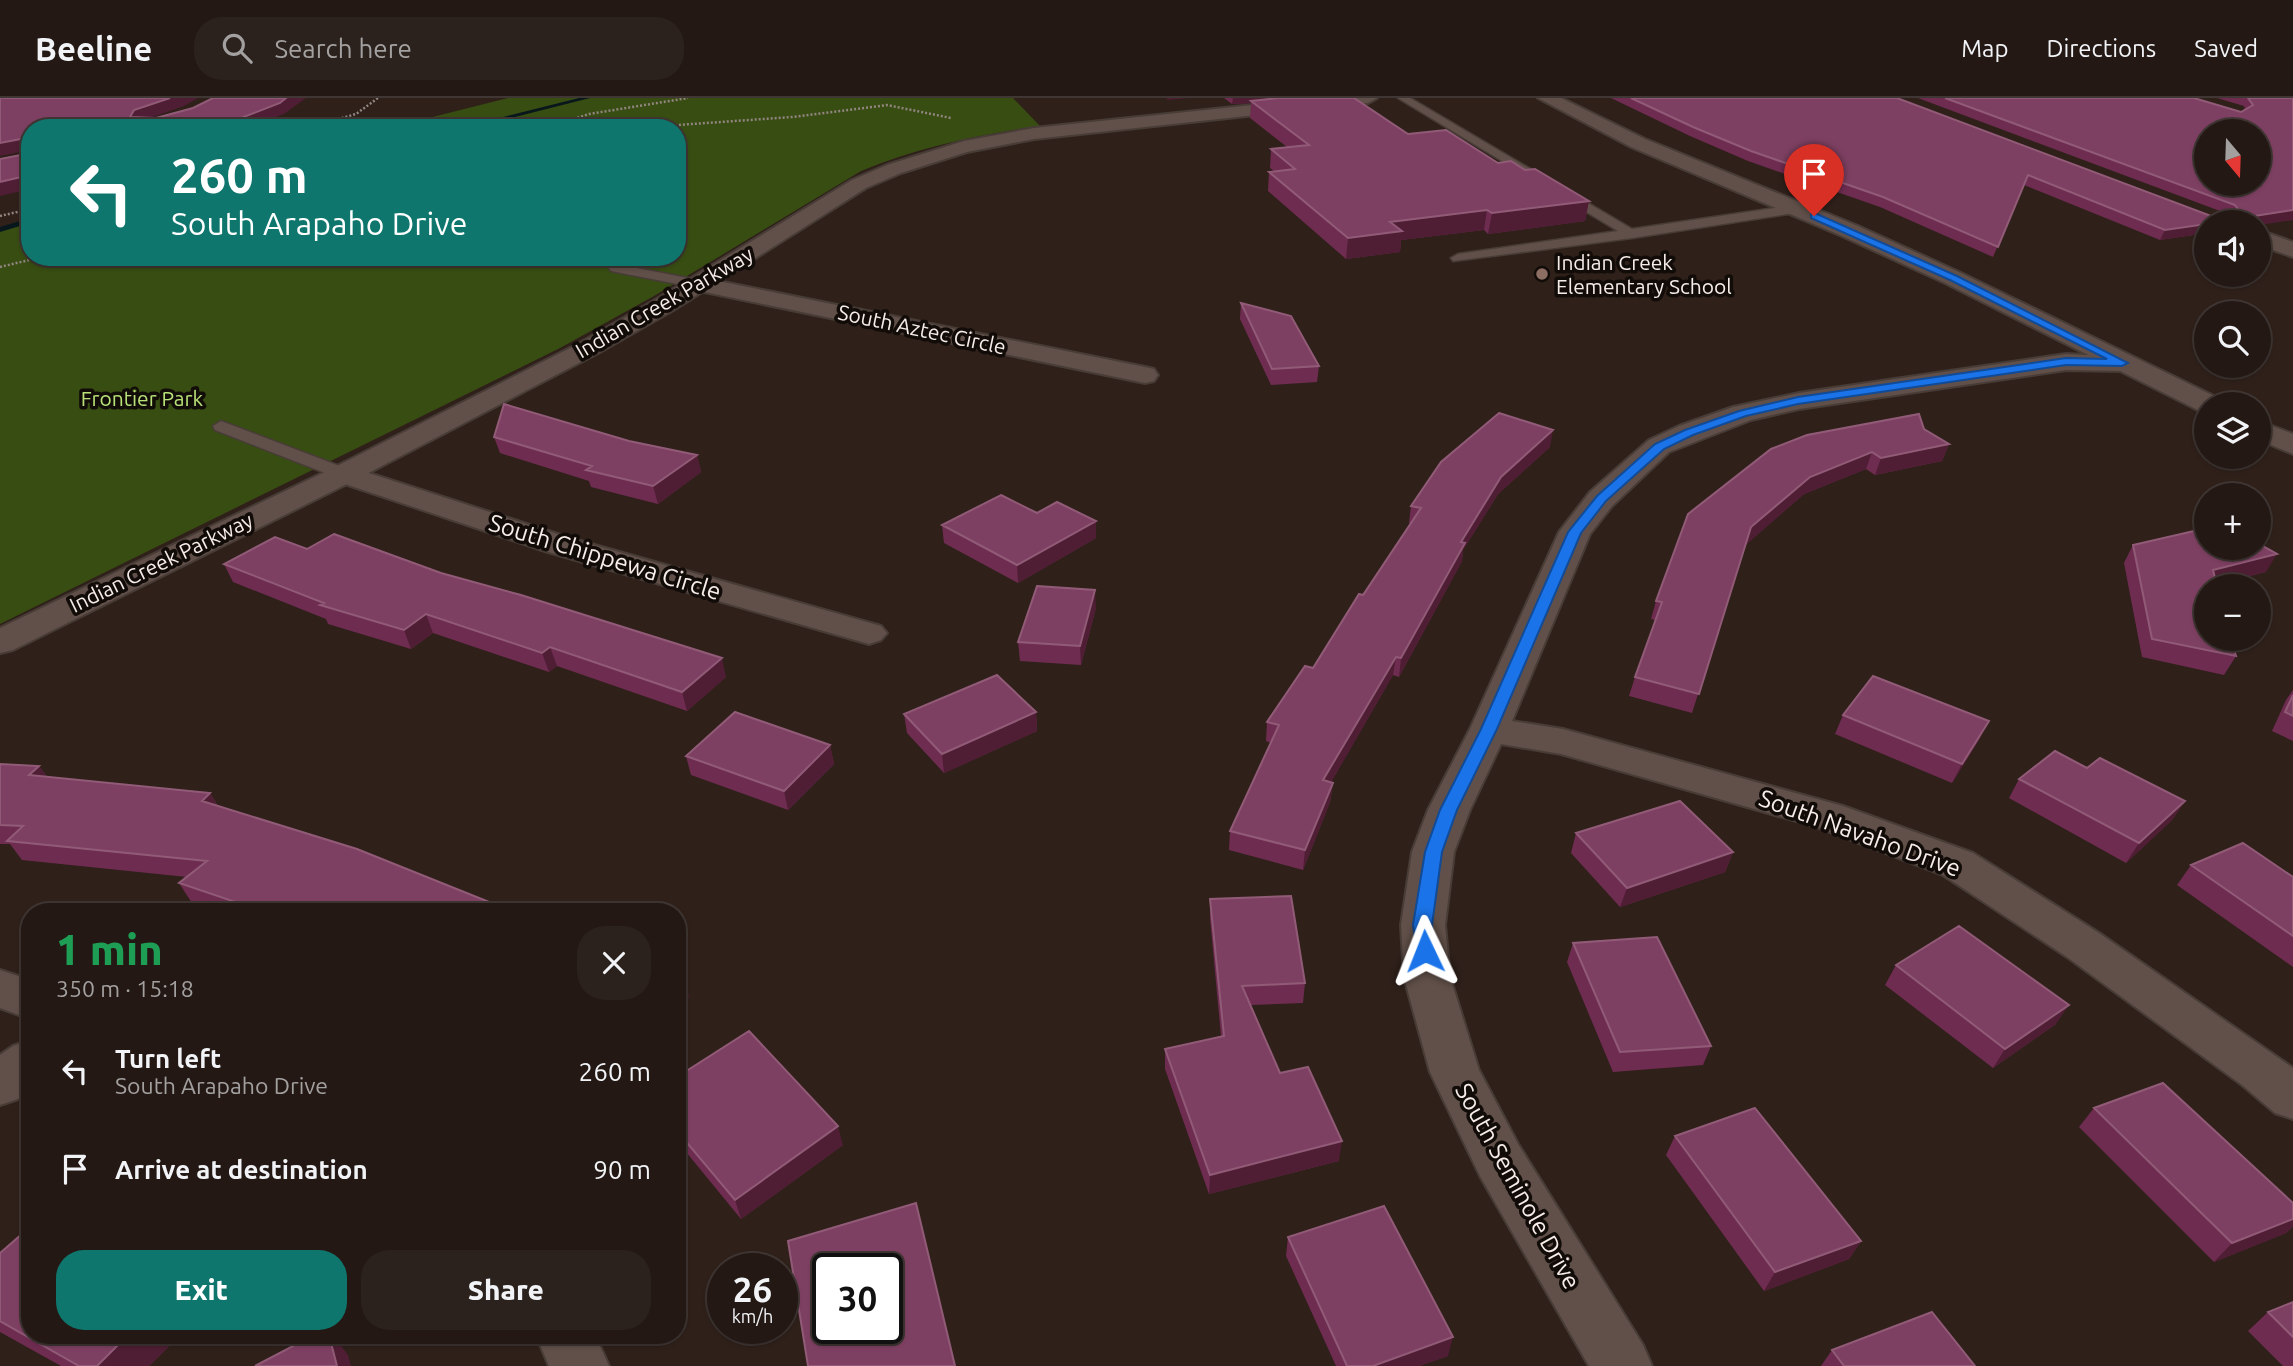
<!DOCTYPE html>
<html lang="en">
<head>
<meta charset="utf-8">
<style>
  :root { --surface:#231814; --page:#2b211d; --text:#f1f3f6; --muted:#a3a0a0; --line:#403734; --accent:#0f766e }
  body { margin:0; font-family:Ubuntu,sans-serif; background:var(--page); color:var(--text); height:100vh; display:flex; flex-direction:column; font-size:26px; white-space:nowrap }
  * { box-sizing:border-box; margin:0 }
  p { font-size:23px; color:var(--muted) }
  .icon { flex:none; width:38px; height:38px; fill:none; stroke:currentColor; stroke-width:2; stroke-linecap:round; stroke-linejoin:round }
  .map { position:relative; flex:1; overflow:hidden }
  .side { position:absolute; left:21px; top:805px; width:665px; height:441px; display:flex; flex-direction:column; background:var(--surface); border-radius:28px; box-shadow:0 2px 5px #0004,0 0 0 2px var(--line) }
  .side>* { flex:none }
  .banner { position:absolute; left:21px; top:21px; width:665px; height:147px; border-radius:28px; box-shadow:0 2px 5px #0004,0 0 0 2px var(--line); background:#0f766e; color:#fff; overflow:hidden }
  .needle { width:46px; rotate:161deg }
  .fabs { position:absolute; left:2194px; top:21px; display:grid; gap:14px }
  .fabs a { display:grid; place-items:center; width:77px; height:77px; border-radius:50%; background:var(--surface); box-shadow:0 2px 5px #0004,0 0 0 2px var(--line); font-size:35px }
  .speed { position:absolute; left:707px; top:1155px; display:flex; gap:14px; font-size:35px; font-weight:700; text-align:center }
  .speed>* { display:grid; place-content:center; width:91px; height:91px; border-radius:50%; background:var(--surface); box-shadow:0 2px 5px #0004,0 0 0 2px var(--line); line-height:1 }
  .speed small { font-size:18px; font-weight:400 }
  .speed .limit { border:4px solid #111; border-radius:10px; background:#fff; color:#111 }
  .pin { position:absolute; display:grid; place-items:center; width:60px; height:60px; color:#fff; margin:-72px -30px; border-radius:50% 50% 50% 0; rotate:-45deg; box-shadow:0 0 7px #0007 }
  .pin .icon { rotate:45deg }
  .me { position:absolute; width:77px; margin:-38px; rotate:358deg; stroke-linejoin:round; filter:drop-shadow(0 0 5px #0008) }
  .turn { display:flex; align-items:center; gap:24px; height:147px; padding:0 35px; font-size:32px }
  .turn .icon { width:91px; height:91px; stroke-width:2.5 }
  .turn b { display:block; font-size:49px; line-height:60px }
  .round { display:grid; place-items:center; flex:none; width:74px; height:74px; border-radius:28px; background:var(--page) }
  .summary { display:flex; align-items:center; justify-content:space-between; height:119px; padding:0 35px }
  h1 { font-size:42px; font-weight:800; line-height:52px; color:#1e9e55 }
  .cta { display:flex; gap:14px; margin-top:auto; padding:14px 35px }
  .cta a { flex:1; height:80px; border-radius:28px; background:var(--accent); color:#fff; font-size:28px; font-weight:800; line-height:80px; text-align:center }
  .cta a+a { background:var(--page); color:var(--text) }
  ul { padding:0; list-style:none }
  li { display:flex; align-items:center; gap:21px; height:98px; padding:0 35px }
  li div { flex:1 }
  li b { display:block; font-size:26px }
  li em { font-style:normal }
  header { display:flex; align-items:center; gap:42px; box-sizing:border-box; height:98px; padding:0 35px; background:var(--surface); border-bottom:2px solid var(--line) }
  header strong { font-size:33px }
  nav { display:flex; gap:38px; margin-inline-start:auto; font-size:24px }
  .search { width:490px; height:63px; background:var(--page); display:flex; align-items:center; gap:18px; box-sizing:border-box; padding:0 24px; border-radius:28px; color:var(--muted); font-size:26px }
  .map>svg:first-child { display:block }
</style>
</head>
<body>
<header>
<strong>Beeline</strong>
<div class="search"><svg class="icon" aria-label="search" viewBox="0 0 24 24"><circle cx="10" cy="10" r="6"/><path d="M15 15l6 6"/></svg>Search here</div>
<nav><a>Map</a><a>Directions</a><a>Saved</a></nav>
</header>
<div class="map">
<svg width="2293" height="1268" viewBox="0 0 2293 1268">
  <rect width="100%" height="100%" fill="#2f201a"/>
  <path fill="#384d12" d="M508,0h505l27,28c-62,9 -121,21 -179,45l-207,125 -94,52 -560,276v-394l30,-10v37h647v-129h-288z"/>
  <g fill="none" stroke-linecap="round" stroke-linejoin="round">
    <path fill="#08171b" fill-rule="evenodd" d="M579,0h11l-119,30h-12z
      M30,120v5l-30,9v-5z"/>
    <g stroke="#483c37" stroke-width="3">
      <path id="lane" d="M1398,0h12l222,131 163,-24 6,4 -6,4 -163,25 -179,23 -2,-3 7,-4 160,-23z
        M616,166l82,16 7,4 -7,4 -87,-17 -2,-3z
        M221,323l129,49 3,4 -3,4h-12l-123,-48 -2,-4z"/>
    </g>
    <g stroke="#483c37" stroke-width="4">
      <path id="street" d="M2259,132l34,12v15l-34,-12z
        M698,179l447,90 9,2 4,6 -4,6 -9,2 -455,-94 -4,-5 4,-5z
        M2066,256l65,3 4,6 -4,6 -9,2 -56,-1 -267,39 -48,11 -82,32 -57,54 -22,28 -78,187 51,8 280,77 130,47 126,80 194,135v51l-18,-6 -33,-28 -175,-128 -124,-82 -129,-49 -253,-72 -60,-10 -31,66 -16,42 -9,73 5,52 29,93 39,74 125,201 9,21h-63l-109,-190 -50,-104 -26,-95 -3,-52 11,-73 16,-42 42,-81 89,-197 31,-40 59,-52 30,-14 54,-19 66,-14z
        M344,367l226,73 311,88 6,7 -6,7 -12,4 -321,-92 -215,-72 -4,-6 4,-6z
        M0,872l30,10v39l-30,-11z
        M30,942v49l-12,10 -18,6v-50l13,-9z
        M536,1237h59l14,31h-60z"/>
    </g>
    <g stroke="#483c37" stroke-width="4">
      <path id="secondary" d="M1319,0h58l-9,5 -334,36 -67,13 -66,21 -35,15 -191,121 -77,44 -243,127 -342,170 -13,3v-25l333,-160 247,-125 77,-44 195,-119 35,-15 77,-24 70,-13z
        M1538,0h23l84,41 213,87 103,47 257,125 4,6h-15v8l-9,-2 -253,-127 -103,-47 -211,-89z
        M2259,323l34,13v20l-34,-14z"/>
    </g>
    <path stroke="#91857f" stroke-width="2.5" stroke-dasharray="2 2" stroke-linecap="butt" d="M307,30l49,-14 22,-16
      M547,30l42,-14 99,-16
      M635,30l157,-11 95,-12 64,13
      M0,118l30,-7
      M0,169l42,-10"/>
    <use href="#lane" fill="#615049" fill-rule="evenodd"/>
    <use href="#street" fill="#615049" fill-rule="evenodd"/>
    <use href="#secondary" fill="#615049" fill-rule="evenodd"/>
  </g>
  <path fill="#6f2c51" d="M1224,0h130l54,36 90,29 27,7 64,31 -4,20 -97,13 -4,-4 -83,10 -1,12 -54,7 -78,-68 1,-19 5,-1 -4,-3 1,-19 16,-2 -37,-29 1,-15 -19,1z
    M1611,0h286l314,118 17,-2 -310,-116h276l47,14 4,-3 -1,-3 -27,-8h76v122l-86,2v11l-47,7 -136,-55 -31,72 -113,-50 -132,-46 -58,-25z
    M1241,205l78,63 -2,16 -46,3 -31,-66z
    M1924,331l25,15 -7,17 -67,14 -9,-6 -62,25 -58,50 -54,169 -63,-17 6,-19 20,-57 -4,-1 5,-18 32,-87z
    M494,339l135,4 68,14 4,17 -43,32 -67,-17 -2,-6 -89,-28z
    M1550,349l-52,47 -35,56 -1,11 -63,116 -6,-2 -62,107 2,1 -3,19 -27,68 -74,-20 1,-19 41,-88 -5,-2 1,-19 46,-54 50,-73 48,-71 -2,-1 2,-17z
    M1037,415l59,8v17l-78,45 -74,-40 -2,-18z
    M2133,447l133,27 -49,12 19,72 -12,19 -82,-18 -18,-94z
    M224,466l502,113 -39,34 -130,-45 -8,6 -116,-39 -22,16 -83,-25 -2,-5 -93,-37z
    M1096,510l-15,57 -61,-4 -2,-19z
    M2293,592v51l-21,-10 14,-31z
    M1036,614l1,19 -93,42 -37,-40 -3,-19z
    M1843,617l136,25 -27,43 -117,-49z
    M830,647l4,19 -46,46 -97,-35 -5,-19z
    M0,666l39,2 8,11 163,16 8,13 296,106h-296l-26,-9 -13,-20 8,-6 -165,-17 -12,-16h-10z
    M2087,670l98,33 -13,19 -46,43 -117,-65 10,-19z
    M1576,735l157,19 -8,20 -105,35 -49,-54z
    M2191,767l102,12v90l-116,-82z
    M1210,801l95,84 -2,20 -52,2 29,68 59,88 -130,33 -44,-125v-20l56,-13 -11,-118z
    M1573,845l138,103 -8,19 -90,7 -46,-110z
    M1896,867l160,59 -63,44 -108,-83z
    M677,979l166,68 -102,74 -64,-78z
    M2094,1010l199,95v23l-7,7 -72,29 -135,-135z
    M1675,1038l186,105 -12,18 -85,32 -98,-136z
    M1288,1139l160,119 -29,10h-83l-50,-110z
    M0,1155l30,82h150l-31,31h-88l-61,-34z
    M2293,1204v64h-10l-35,-35 20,-19z
    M1832,1252l143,16h-154z"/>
  <path fill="#4f1e34" d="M170,0h28l-14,8 -45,16 -9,-5 4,-7z
    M286,0h20l-22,16 -36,14h-33z
    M1167,0h22l-22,2z
    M1233,0h64l-46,3v2l-19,1z
    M26,40l4,12 -30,6v-13z
    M30,77v14l-30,7v-14z
    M1589,103l-4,20 -97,13 4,-21z
    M1487,112l-3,20 -83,10 -1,12 -54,7 2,-21 42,-16z
    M2293,112v10l-34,5v-3h-43z
    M2207,126v9l-47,7 5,-10z
    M1553,332l-3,17 -52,47 -35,56 -1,11 -63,116 2,-19 60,-116 40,-65z
    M1949,346l-7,17 -67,14 6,-17z
    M1872,354l-6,17 -62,25 -58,51 5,-18 59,-50z
    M697,357l4,17 -43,32 -5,-18z
    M1096,423v17l-78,45 -1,-18z
    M2277,456l-11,18 -58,14 5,-16z
    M1095,492l1,18 -15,57 -1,-19z
    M426,516l7,19 -22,16 -7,-19z
    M550,549l7,19 -8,6 -7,-19z
    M1396,559l-3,18 -72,125 2,-20z
    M722,560l4,19 -39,34 -5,-19z
    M1036,614l1,19 -93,42 -2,-19z
    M1989,623l-10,19 -27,43 10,-19z
    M830,647l4,19 -46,46 -4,-19z
    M39,668l13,19 -23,-10z
    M1333,685l-3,19 -27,68 2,-20z
    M210,695l11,19 -19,-11z
    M2185,703l-13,19 -46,43 13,-20z
    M1733,754l-8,20 -105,35 7,-19z
    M683,879l6,19 -12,13v-26z
    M2069,907l-13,19 -63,44 12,-19z
    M838,1028l5,19 -102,74 -6,-19z
    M1342,1043l-3,20 -130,33 1,-19z
    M2293,1121v7l-7,7 -72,29 18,-19z
    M1861,1143l-12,18 -85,32 11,-19z
    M128,1237h52l-31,31h-52z
    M329,1237h4l15,20 3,11h-14z
    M1453,1239l-5,19 -29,10h-46z"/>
  <path fill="#7e4062" stroke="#915b77" stroke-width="2" fill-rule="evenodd" d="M0,0h170l-36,12 -4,7 26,1 37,-10 20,-10h73l-6,5 -65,25h-185v47l-30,7v-23l26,-5v-16l-26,5z
    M1278,0h76l54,36 38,-4 52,33 13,-2 14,9 10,-1 54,32 -97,12 -5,-3 -97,12 12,9 -54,7 -79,-66 26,-3 -24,-20 38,-4 -58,-44z
    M1631,0h266l314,118 29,-4 -5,-7 -290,-107h249l47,14 12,-7 -5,-7h45v112l-77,12h-9v2l-42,6 -137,-55 -30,72 -115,-50 -132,-46 -58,-24zM2207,33h52v53h-52z
    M1241,205l50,13 28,50 -47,3z
    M504,306l125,37 68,14 -44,31 -67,-16 6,-4 -98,-29z
    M1499,315l54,17 -52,47 -40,65 4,1 -64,115 -5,-1 -73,123 10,3 -28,67 -75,-19 49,-106 -12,-3 38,-56 8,2 46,-74 4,1 58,-87 -10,-2 30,-44z
    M1919,316l5,15 25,15 -68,14 -9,-6 -62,25 -59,50 -52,167 -64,-17 27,-75 -6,-1 32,-87 83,-65 36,-14z
    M1001,397l36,18 20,-11 39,19 -79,44 -75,-40z
    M2207,430v20h52v-4l18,10 -64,16 4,16h-10v53h24l5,17 -84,-17 -19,-94z
    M334,436l107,39 80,22 201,63 -40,34 -132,-45 -8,6 -116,-39 -22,16 -84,-25 4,-2 -100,-39 51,-27 32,12z
    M1037,488l58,4 -15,56 -62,-4z
    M997,577l39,37 -94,42 -38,-40z
    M1873,578l116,45 -27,43 -119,-49z
    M2293,597v21l-8,-4z
    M735,614l95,33 -46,46 -98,-35z
    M2055,653l32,17 13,-10 85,43 -46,42 -120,-64z
    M0,666l39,2 -10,9 181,18 -8,8 155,48 157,63h-249l-86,-29 28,-22 -200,-20 16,-15 -23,-1z
    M1680,703l53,51 -106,36 -51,-55z
    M2243,745l50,34v59l-102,-71z
    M1291,798l14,87 -63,3 38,87 28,-6 34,74 -132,34 -45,-126 59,-13 -14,-137z
    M1959,828l110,79 -64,44 -109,-84z
    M1657,839l54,109 -91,6 -47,-109z
    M677,876l6,3 -6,6z
    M749,933l89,95 -103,74 -58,-69v-54z
    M2163,985l130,120v16l-61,24 -138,-135z
    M1755,1010l106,133 -86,31 -100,-136z
    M916,1105l39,163h-147l-20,-125zM828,1171h59v59h-59z
    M1384,1108l69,131 -80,29h-26l-59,-129z
    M30,1129v108h98l-31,31h-18l-79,-45v-68z
    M2293,1204v35l-25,-25z
    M1932,1214l43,54h-131l-12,-16z
    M314,1237h15l8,31h-82z"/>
  <path fill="#1a73e8" stroke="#114b97" stroke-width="2" d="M1811,116h6l140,62 171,87 -6,3 -56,-1 -268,39 -52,12 -53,19 -29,14 -58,52 -25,32 -84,196 -40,81 -15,42 -10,73 2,26 -2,5 -7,2 -7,-2 -5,-31 12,-73 15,-42 41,-81 87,-197 29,-36 58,-52 30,-14 54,-19 59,-14 268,-39 41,1 -157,-79 -139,-62z"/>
  <circle fill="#8d6e63" stroke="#120c09" stroke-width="2.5" cx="1542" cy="176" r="7"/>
  <g text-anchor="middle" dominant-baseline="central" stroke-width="7" stroke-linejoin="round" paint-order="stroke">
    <g font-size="21" fill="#f7ede8" stroke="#120c09" text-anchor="start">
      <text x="1556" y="164">Indian Creek<tspan x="1556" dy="24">Elementary School</tspan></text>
    </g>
    <g font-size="21" fill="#f7ede8" stroke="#120c09">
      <text transform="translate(664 204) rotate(-30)">Indian Creek Parkway</text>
      <text transform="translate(922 231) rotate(12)">South Aztec Circle</text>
      <text transform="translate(161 464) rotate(-26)">Indian Creek Parkway</text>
    </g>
    <g font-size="21" fill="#b8e277" stroke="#120c09">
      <text x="142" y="300">Frontier Park</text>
    </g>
    <g font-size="24" fill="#f7ede8" stroke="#120c09">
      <text transform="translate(605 459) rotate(17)">South Chippewa Circle</text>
      <text transform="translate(1860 735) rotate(20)">South Navaho Drive</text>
      <text transform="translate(1518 1088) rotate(61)">South Seminole Drive</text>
    </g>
  </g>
</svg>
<div class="fabs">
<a><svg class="needle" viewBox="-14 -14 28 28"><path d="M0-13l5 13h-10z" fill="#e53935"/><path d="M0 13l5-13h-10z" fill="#a3a0a0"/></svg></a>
<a><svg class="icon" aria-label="sound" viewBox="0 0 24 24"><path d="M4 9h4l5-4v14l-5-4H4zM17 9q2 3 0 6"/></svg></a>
<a><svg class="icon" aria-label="search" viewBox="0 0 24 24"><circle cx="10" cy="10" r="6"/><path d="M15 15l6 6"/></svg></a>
<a><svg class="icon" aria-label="layers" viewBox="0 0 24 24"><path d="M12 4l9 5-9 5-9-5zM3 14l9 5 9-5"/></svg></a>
<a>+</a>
<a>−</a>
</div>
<div class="speed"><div>26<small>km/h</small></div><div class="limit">30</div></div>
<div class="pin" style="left:1814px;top:118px;background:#d93025"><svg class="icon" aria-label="arrive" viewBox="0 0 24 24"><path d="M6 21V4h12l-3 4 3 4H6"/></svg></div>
<svg class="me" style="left:1425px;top:853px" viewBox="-20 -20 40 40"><path d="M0-17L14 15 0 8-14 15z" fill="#1a73e8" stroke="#fff" stroke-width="4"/></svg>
<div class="banner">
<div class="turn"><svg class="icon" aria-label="left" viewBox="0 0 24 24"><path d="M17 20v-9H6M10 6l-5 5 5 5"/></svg><div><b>260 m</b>South Arapaho Drive</div></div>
</div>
<section class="side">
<div class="summary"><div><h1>1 min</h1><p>350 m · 15:18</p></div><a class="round"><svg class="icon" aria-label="close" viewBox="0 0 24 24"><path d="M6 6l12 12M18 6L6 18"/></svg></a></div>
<ul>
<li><svg class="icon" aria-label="left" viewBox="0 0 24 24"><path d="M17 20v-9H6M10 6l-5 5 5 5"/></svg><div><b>Turn left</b><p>South Arapaho Drive</p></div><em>260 m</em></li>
<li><svg class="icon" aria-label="arrive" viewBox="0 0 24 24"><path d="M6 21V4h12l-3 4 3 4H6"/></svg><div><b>Arrive at destination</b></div><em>90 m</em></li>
</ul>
<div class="cta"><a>Exit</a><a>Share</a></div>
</section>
</div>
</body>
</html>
